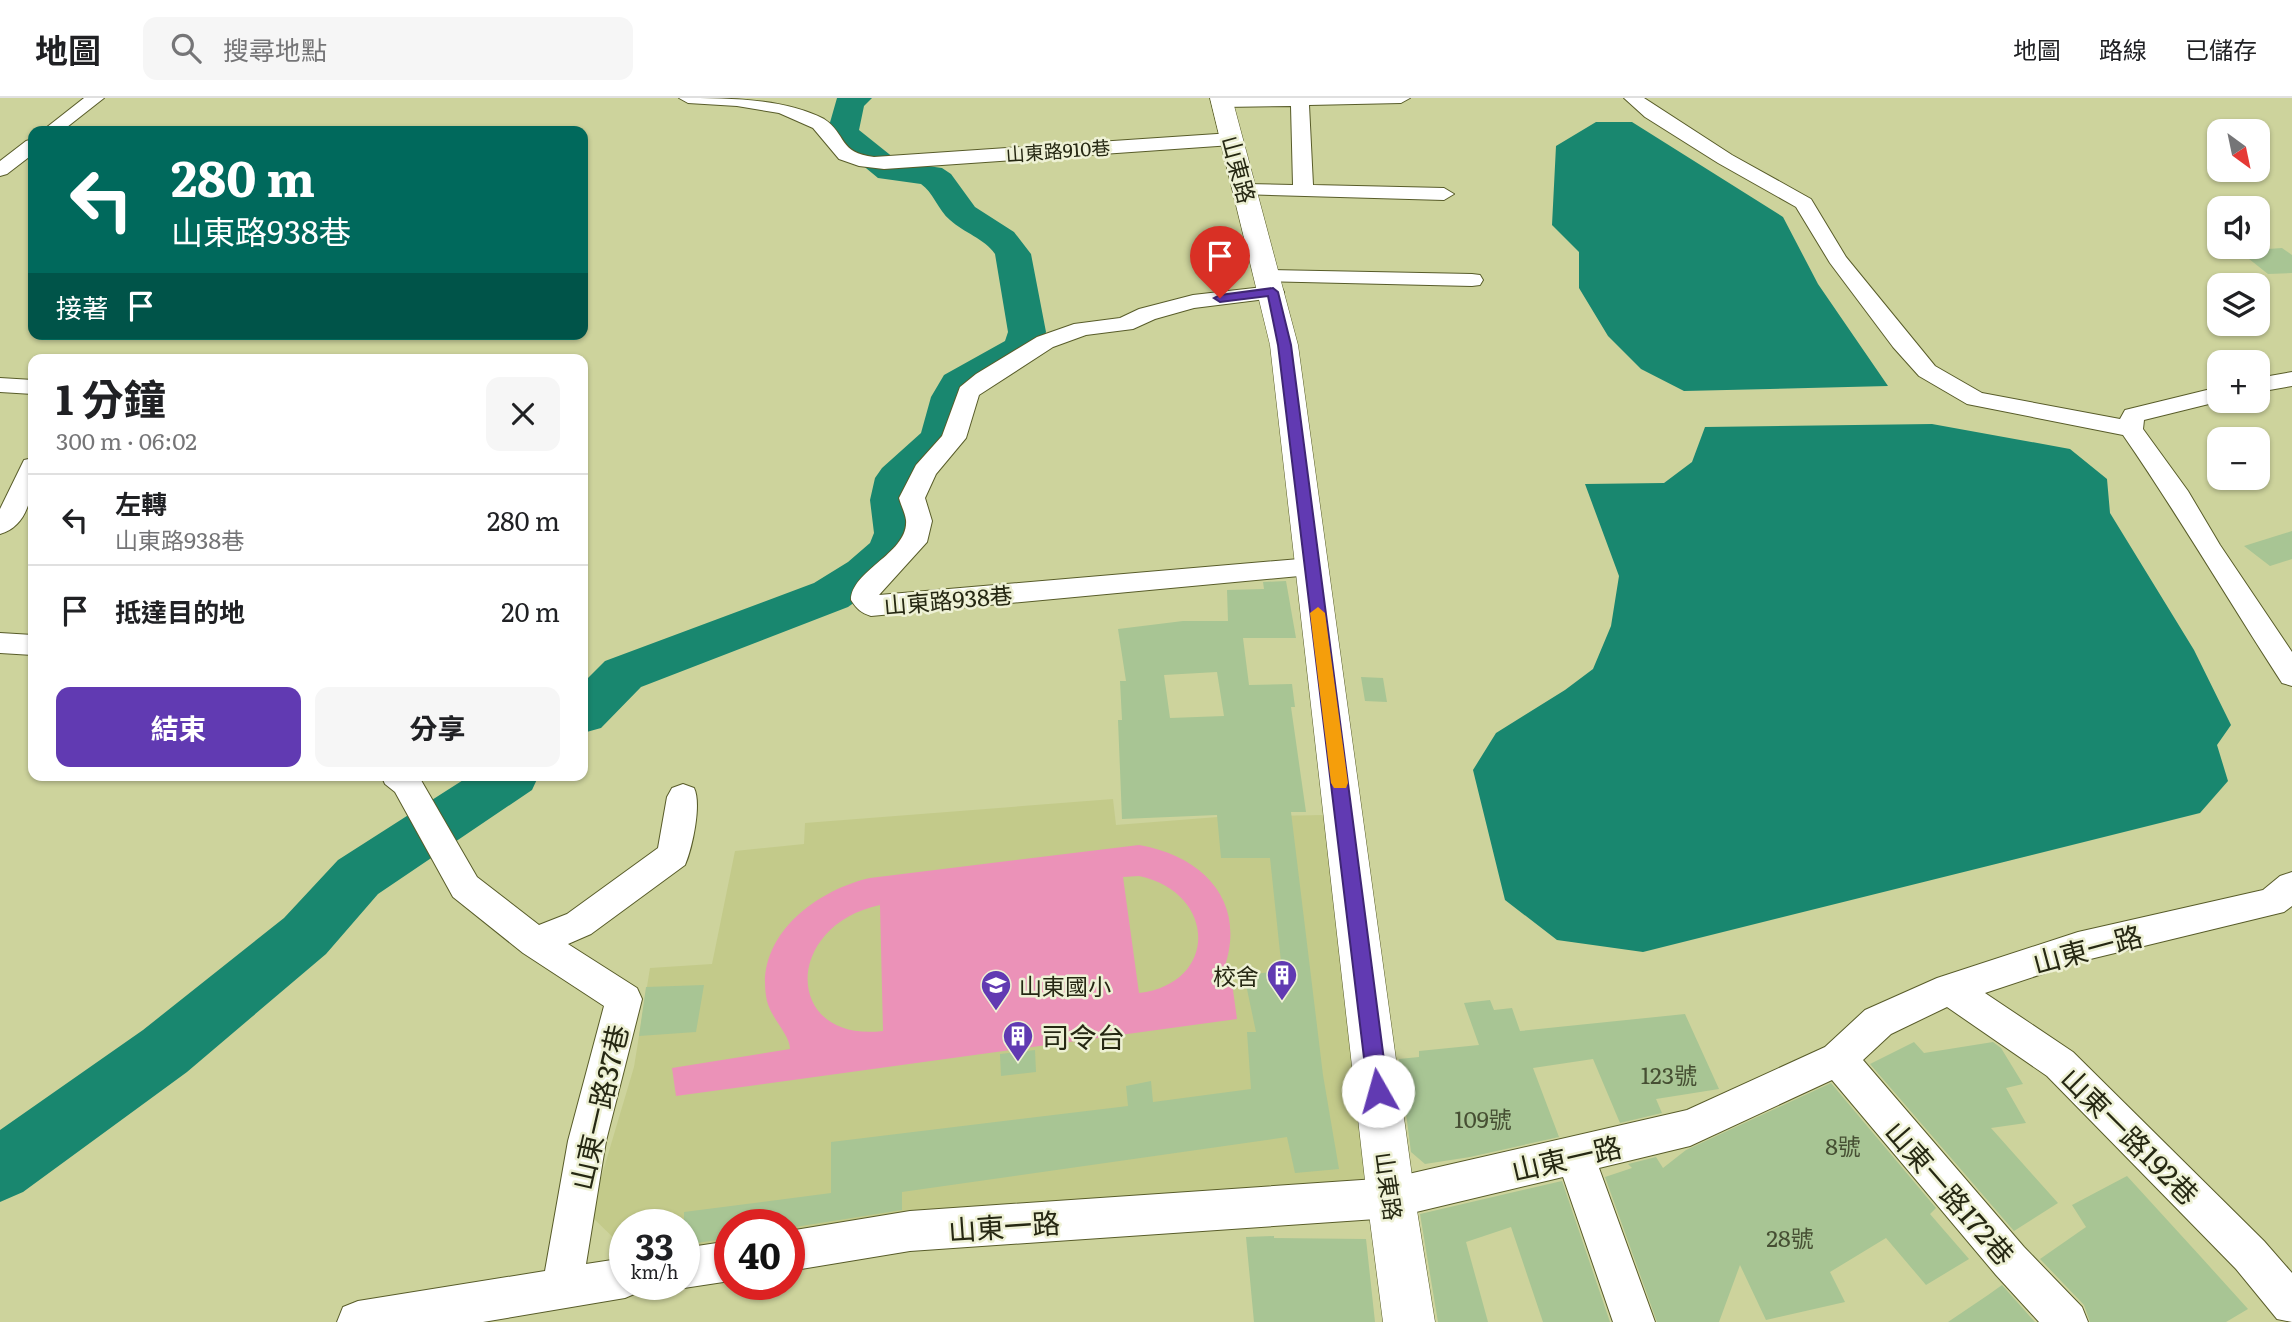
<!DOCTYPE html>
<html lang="zh-TW">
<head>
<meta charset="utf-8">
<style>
  :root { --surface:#fff; --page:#f6f6f6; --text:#202124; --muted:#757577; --line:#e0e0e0; --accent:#613ab2 }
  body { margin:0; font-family:Literata,"Noto Sans TC",serif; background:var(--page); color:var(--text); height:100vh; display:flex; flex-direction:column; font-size:26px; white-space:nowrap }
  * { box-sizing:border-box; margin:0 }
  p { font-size:23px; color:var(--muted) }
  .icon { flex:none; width:38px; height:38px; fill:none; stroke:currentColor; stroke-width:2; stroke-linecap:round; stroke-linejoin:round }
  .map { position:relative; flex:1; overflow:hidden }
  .details { position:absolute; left:28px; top:256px; width:560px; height:427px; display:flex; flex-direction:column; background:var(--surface); border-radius:14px; box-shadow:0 2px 5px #0004 }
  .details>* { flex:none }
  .guide { position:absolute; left:28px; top:28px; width:560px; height:214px; border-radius:14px; box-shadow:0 2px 5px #0004; background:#00695c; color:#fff; overflow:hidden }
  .needle { width:46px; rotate:147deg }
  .controls { position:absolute; left:2207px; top:21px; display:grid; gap:14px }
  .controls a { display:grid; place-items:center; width:63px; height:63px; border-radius:14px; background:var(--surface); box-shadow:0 2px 5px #0004; font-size:35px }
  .speed { position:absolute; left:609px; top:1111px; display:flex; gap:14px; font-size:35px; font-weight:700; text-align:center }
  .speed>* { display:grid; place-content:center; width:91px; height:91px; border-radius:50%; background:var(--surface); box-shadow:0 2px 5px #0004; line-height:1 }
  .speed small { font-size:18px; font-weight:400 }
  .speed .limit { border:10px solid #d22; background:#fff; color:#111 }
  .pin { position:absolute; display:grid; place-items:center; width:60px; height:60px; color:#fff; margin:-72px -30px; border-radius:50% 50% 50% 0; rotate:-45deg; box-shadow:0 0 7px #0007 }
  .pin .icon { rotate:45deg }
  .me { position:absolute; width:77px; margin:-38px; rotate:353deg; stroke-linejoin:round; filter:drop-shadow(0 0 5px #0008) }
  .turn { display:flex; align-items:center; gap:24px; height:147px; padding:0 28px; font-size:32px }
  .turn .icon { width:91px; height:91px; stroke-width:2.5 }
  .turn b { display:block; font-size:49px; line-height:60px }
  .then { display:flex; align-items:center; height:66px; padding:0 28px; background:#0003; gap:14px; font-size:26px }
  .round { display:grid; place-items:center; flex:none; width:74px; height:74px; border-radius:14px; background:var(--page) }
  .head { display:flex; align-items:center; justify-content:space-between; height:119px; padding:0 28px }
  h1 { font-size:42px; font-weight:700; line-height:52px }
  .button { display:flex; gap:14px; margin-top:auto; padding:14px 28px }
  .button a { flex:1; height:80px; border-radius:14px; background:var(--accent); color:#fff; font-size:28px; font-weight:700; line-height:80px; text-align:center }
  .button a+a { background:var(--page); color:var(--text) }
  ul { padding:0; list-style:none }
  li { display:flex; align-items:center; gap:21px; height:91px; padding:0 28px; border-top:2px solid var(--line) }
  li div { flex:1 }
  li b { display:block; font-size:26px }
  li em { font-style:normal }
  header { display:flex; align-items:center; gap:42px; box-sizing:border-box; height:98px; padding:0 35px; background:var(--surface); border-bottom:2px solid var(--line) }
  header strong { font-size:33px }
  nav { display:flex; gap:38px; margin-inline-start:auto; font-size:24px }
  .search { width:490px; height:63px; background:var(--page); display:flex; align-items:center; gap:18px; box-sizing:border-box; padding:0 24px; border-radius:14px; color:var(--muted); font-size:26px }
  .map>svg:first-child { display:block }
</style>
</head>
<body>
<header>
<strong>地圖</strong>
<div class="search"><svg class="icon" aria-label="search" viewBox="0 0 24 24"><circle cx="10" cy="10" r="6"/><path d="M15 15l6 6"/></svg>搜尋地點</div>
<nav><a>地圖</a><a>路線</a><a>已儲存</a></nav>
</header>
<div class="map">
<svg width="2292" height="1224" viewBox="0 0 2292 1224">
  <rect width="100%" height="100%" fill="#cdd39c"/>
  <path fill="#c3ca8a" d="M1113,701l3,26 102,-8 106,-2 47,363 -468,41 -114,16v-10h-59v19l-46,7v-26h-59v24l-35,-34 44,-148 16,-99 62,-4 23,-113 69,-7 1,-21z"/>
  <path fill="#eb92b8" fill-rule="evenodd" d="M1139,747c74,13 114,68 78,140l15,-2 5,36 -561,77 -4,-28 118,-19c0,-14 -19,-31 -23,-48 -14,-64 49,-111 103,-123zM1139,778c79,17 79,108 0,117l-16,-116zM880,807l3,126c-99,12 -101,-105 -3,-126z"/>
  <path fill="#19876f" d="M1596,24h36l151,95 35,67 70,102 -204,5 -43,-22 -33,-33 -29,-48v-36l-27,-27 4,-79z
    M1932,326l138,25 37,30 3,34 84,137 37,75 -14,20 11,36 -28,32 -557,139 -86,-12 -52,-40 -32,-130 23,-37 69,-43 28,-21 18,-43 8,-50 -34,-92 79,-1 28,-21 13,-35z"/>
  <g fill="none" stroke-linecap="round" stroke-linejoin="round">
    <path fill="#19876f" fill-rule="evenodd" d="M837,0h35l-8,8 -5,24 40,32 43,6 9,6 24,33 39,25 17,22 15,78 -10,23 -61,35 -14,48 -43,45 -4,17 4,33 -6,18 -7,11 -25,22 -32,23 -207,80 -40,41 -18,5v-50l22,-22 209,-78 34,-21 22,-19 4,-10 -4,-33 5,-22 7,-10 39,-35 10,-36 13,-22 61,-34 3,-9 -13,-78c-11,-16 -31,-21 -45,-34 -12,-10 -17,-28 -29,-36l-43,-6 -46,-38 -5,-7z
      M471,677h68l-7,15 -154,104 -52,60 -139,118 -164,120 -23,10v-72l143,-100 141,-112 54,-58z"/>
  </g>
  <path fill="#a8c594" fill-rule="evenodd" d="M2282,150l10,7v18l-24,1 -29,-23z
    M2292,433v28l-22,7 -26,-20z
    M1286,483l10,57h-53l6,47 43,-1 3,23h-4l15,105h-15l32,263 16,94 -44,4 -8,-36 -385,55v18l-113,18v-3h-59v13l-46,7v-33l147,-19v-51l297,-36 -2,-20 25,-5 2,21 98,-13 -4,-57h9l-12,-57 38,-4 -12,-113h-49l-4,-43 -95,4 -4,-99h4l-2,-39h6l-8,-52 65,-8h45l-1,-31 37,-1 -1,-7zM1217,574l7,44 -54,2 -6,-43z
    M1361,579l22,1 4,24 -22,-1z
    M704,887l-8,47 -57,4 7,-49z
    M1490,902l4,10 18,-2 8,23 165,-17 34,75 -63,10 6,14 -42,10 -27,-64 -60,9 26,69 -89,20 -45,7 -14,-12 -12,-93 20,-2v-6l60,-6 -15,-42z
    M1914,944l10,11 69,-11 8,6 22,36 -17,4 20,35 -35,5 67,75 -44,28 -144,-167z
    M1035,952l1,22 -35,4 -1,-22z
    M1831,985l105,125 -6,6 39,45 -43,26 -40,-47 -56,34 15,30 -79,18 -26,-55 -21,57h-62l-52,-145 27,-9 -4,-4 28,-7 7,11 23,-18z
    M2127,1078l74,81 47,52 -22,13h-136l-6,-17 -44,-46 46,-32 -14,-22z
    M1562,1083l48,141h-67l-32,-95 -45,15 22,80h-50l-18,-108z
    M1274,1138v2l92,1 9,83h-121l-8,-85z
    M2002,1187l33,37h-87l40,-27z"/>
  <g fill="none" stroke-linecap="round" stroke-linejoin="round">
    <g stroke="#585c29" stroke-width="2">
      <path id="minor" d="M84,0h20l-42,33h-20z
        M679,0c47,0 104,0 145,21 23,15 14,34 50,38l358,-24 9,6 -9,6 -348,24 -25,-3 -20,-7 -26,-31 -34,-15 -42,-7 -49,-3z
        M1216,0h194l-9,5 -92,2 4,80 131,3 10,6 -10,6 -205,-6 -3,-4 10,-6 47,1 -2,-79 -69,1 -9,-5z
        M1624,0h20l88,57 79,44 35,58 89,109 47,27 138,26 5,-9 94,-23 2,14 -77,19 -1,9 45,62 32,54 72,107v34l-10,-3c-54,-83 -103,-167 -159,-248l-156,-31 -48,-28 -26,-29 -63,-84 -34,-56 -78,-44 -73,-46z
        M33,41v15l-26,20 -7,2v-15l26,-20z
        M1268,172l204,4 8,1 3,5 -3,5 -8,1 -212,-5 -3,-5 3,-5z
        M1273,188l8,1 3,5 -3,5 -87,11 -39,11 -22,10 -47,6 -33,12 -74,48 -13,43 -30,36 -11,24 7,23 -5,21 -48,53 432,-37 10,2 3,7 -3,7 -450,42c-10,-3 -14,-7 -20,-16 0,-30 58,-47 55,-80 -1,-7 -5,-15 -7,-22l17,-33 26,-29 18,-49 16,-13 61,-37 37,-13 46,-6 19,-9 54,-14z
        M2292,274v14l-34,6v-14z
        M0,280l33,2v14l-33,-2z
        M33,360c1,27 -1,67 -33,76v-25l24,-49z
        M0,535l33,2v20l-33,-2z
        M381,677h37l59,102 62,48 28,-11 91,-66 9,-51 5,-9 11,-4 11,4c8,16 -2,61 -9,77l-94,69 -23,10 69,44 5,11 -36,142 -20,123 39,-6v26h18l-4,8 -14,6 -142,24h-146l6,-15 15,-6 187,-30 23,-130 36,-135 -81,-53 -70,-56 -58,-105 -10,-8z
        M2292,774v34l-8,6 -206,50 -93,31 88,59 191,189 28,32v49l-15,-3 -41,-50 -189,-193 -100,-69 -56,27 -28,26 161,187 58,60 6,15h-49l-43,-47 -164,-195 -142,66 -91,22 56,154h-42l-50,-145 -172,41 -481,33 -121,20v-40l121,-20 481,-33 296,-68 138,-63 40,-37 72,-32 141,-46 185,-42 17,-14z
        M730,1143v40l-46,7 -9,-4h9v-36z"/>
    </g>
    <g stroke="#585c29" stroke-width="1">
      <path id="tertiary" d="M1210,0h22l66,247 117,853 20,124h-52l-16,-124 -97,-853z"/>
    </g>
    <use href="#minor" fill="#fff" fill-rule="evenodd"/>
    <use href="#tertiary" fill="#fff" fill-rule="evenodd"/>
  </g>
  <path fill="#613ab2" stroke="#3f2674" stroke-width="2" d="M1273,190l5,4 13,53 97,746 -3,7 -7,3 -7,-3 -3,-7 -90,-746 -10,-49 -48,6 -6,-4 6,-3z"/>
  <path fill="#f59e0b" d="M1318,509l7,6 23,170 -2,5h-12l-3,-5 -21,-170z"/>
  <defs>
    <g id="building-pin" transform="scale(1.575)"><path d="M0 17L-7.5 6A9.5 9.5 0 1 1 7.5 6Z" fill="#613ab2" stroke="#eef1d5"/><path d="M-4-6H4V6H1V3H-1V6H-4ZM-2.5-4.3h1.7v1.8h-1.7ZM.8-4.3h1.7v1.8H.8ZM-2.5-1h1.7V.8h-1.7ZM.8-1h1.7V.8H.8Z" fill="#fff"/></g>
    <g id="school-pin" transform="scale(1.575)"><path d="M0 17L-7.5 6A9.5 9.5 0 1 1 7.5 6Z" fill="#613ab2" stroke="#eef1d5"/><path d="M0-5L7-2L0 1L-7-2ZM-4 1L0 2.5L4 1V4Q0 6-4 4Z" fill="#fff"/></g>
  </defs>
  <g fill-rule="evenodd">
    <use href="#building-pin" x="1282" y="877"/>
    <use href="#school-pin" x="996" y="887"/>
    <use href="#building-pin" x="1018" y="938"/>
  </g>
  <g text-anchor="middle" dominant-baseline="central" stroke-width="5" stroke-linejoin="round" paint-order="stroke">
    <g font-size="19" fill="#262813" stroke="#eef1d5">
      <text transform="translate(1058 52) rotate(-4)">山東路910巷</text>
    </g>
    <g font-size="23" fill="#262813" stroke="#eef1d5">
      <text transform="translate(1240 71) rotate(75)">山東路</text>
      <text transform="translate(948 501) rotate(-5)">山東路938巷</text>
      <text transform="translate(1390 1088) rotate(82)">山東路</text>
    </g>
    <g font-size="23" fill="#262813" stroke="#eef1d5" text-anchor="end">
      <text x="1259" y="877">校舍</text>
      <text x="1019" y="887" text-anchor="start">山東國小</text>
    </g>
    <g font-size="23" fill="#464f33">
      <text x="1669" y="976">123號</text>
      <text x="1483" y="1020">109號</text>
      <text x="1843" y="1047">8號</text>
      <text x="1790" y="1139">28號</text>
    </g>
    <g font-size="28" fill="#262813" stroke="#eef1d5">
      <text transform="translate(2087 850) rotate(-15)">山東一路</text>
      <text transform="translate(598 1009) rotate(-77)">山東一路37巷</text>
      <text transform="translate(2131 1037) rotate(45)">山東一路192巷</text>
      <text transform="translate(1566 1059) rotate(-13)">山東一路</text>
      <text transform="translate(1951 1094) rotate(49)">山東一路172巷</text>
      <text transform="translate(1004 1127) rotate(-4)">山東一路</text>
    </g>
    <g font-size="28" fill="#262813" stroke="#eef1d5" text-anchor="start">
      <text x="1041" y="938">司令台</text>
    </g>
  </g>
</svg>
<div class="controls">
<a><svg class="needle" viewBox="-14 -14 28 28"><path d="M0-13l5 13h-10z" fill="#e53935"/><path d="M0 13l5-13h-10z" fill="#757577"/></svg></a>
<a><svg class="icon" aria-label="sound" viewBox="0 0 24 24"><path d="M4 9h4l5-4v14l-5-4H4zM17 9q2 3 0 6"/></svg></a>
<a><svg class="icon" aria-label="layers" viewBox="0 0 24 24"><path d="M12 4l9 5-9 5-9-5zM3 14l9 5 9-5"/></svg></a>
<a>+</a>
<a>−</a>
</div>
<div class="speed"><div>33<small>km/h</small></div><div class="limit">40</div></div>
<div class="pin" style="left:1220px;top:200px;background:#d93025"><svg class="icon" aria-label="arrive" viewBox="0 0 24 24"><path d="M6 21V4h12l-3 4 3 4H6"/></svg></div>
<svg class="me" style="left:1378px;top:993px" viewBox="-20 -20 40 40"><circle r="19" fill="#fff"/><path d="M0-13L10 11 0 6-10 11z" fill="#613ab2"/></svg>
<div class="guide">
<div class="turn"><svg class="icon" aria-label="left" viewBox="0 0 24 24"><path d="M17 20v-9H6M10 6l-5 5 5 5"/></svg><div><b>280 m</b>山東路938巷</div></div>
<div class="then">接著<svg class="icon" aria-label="arrive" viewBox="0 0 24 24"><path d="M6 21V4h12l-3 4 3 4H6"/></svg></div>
</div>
<section class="details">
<div class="head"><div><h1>1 分鐘</h1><p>300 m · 06:02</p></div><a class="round"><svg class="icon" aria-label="close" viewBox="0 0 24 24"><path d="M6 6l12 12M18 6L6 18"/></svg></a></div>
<ul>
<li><svg class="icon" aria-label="left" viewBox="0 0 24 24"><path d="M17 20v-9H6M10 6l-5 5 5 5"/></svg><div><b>左轉</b><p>山東路938巷</p></div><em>280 m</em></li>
<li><svg class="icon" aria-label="arrive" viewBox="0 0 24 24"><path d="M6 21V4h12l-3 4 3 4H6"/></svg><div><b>抵達目的地</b></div><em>20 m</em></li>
</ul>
<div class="button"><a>結束</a><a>分享</a></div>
</section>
</div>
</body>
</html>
